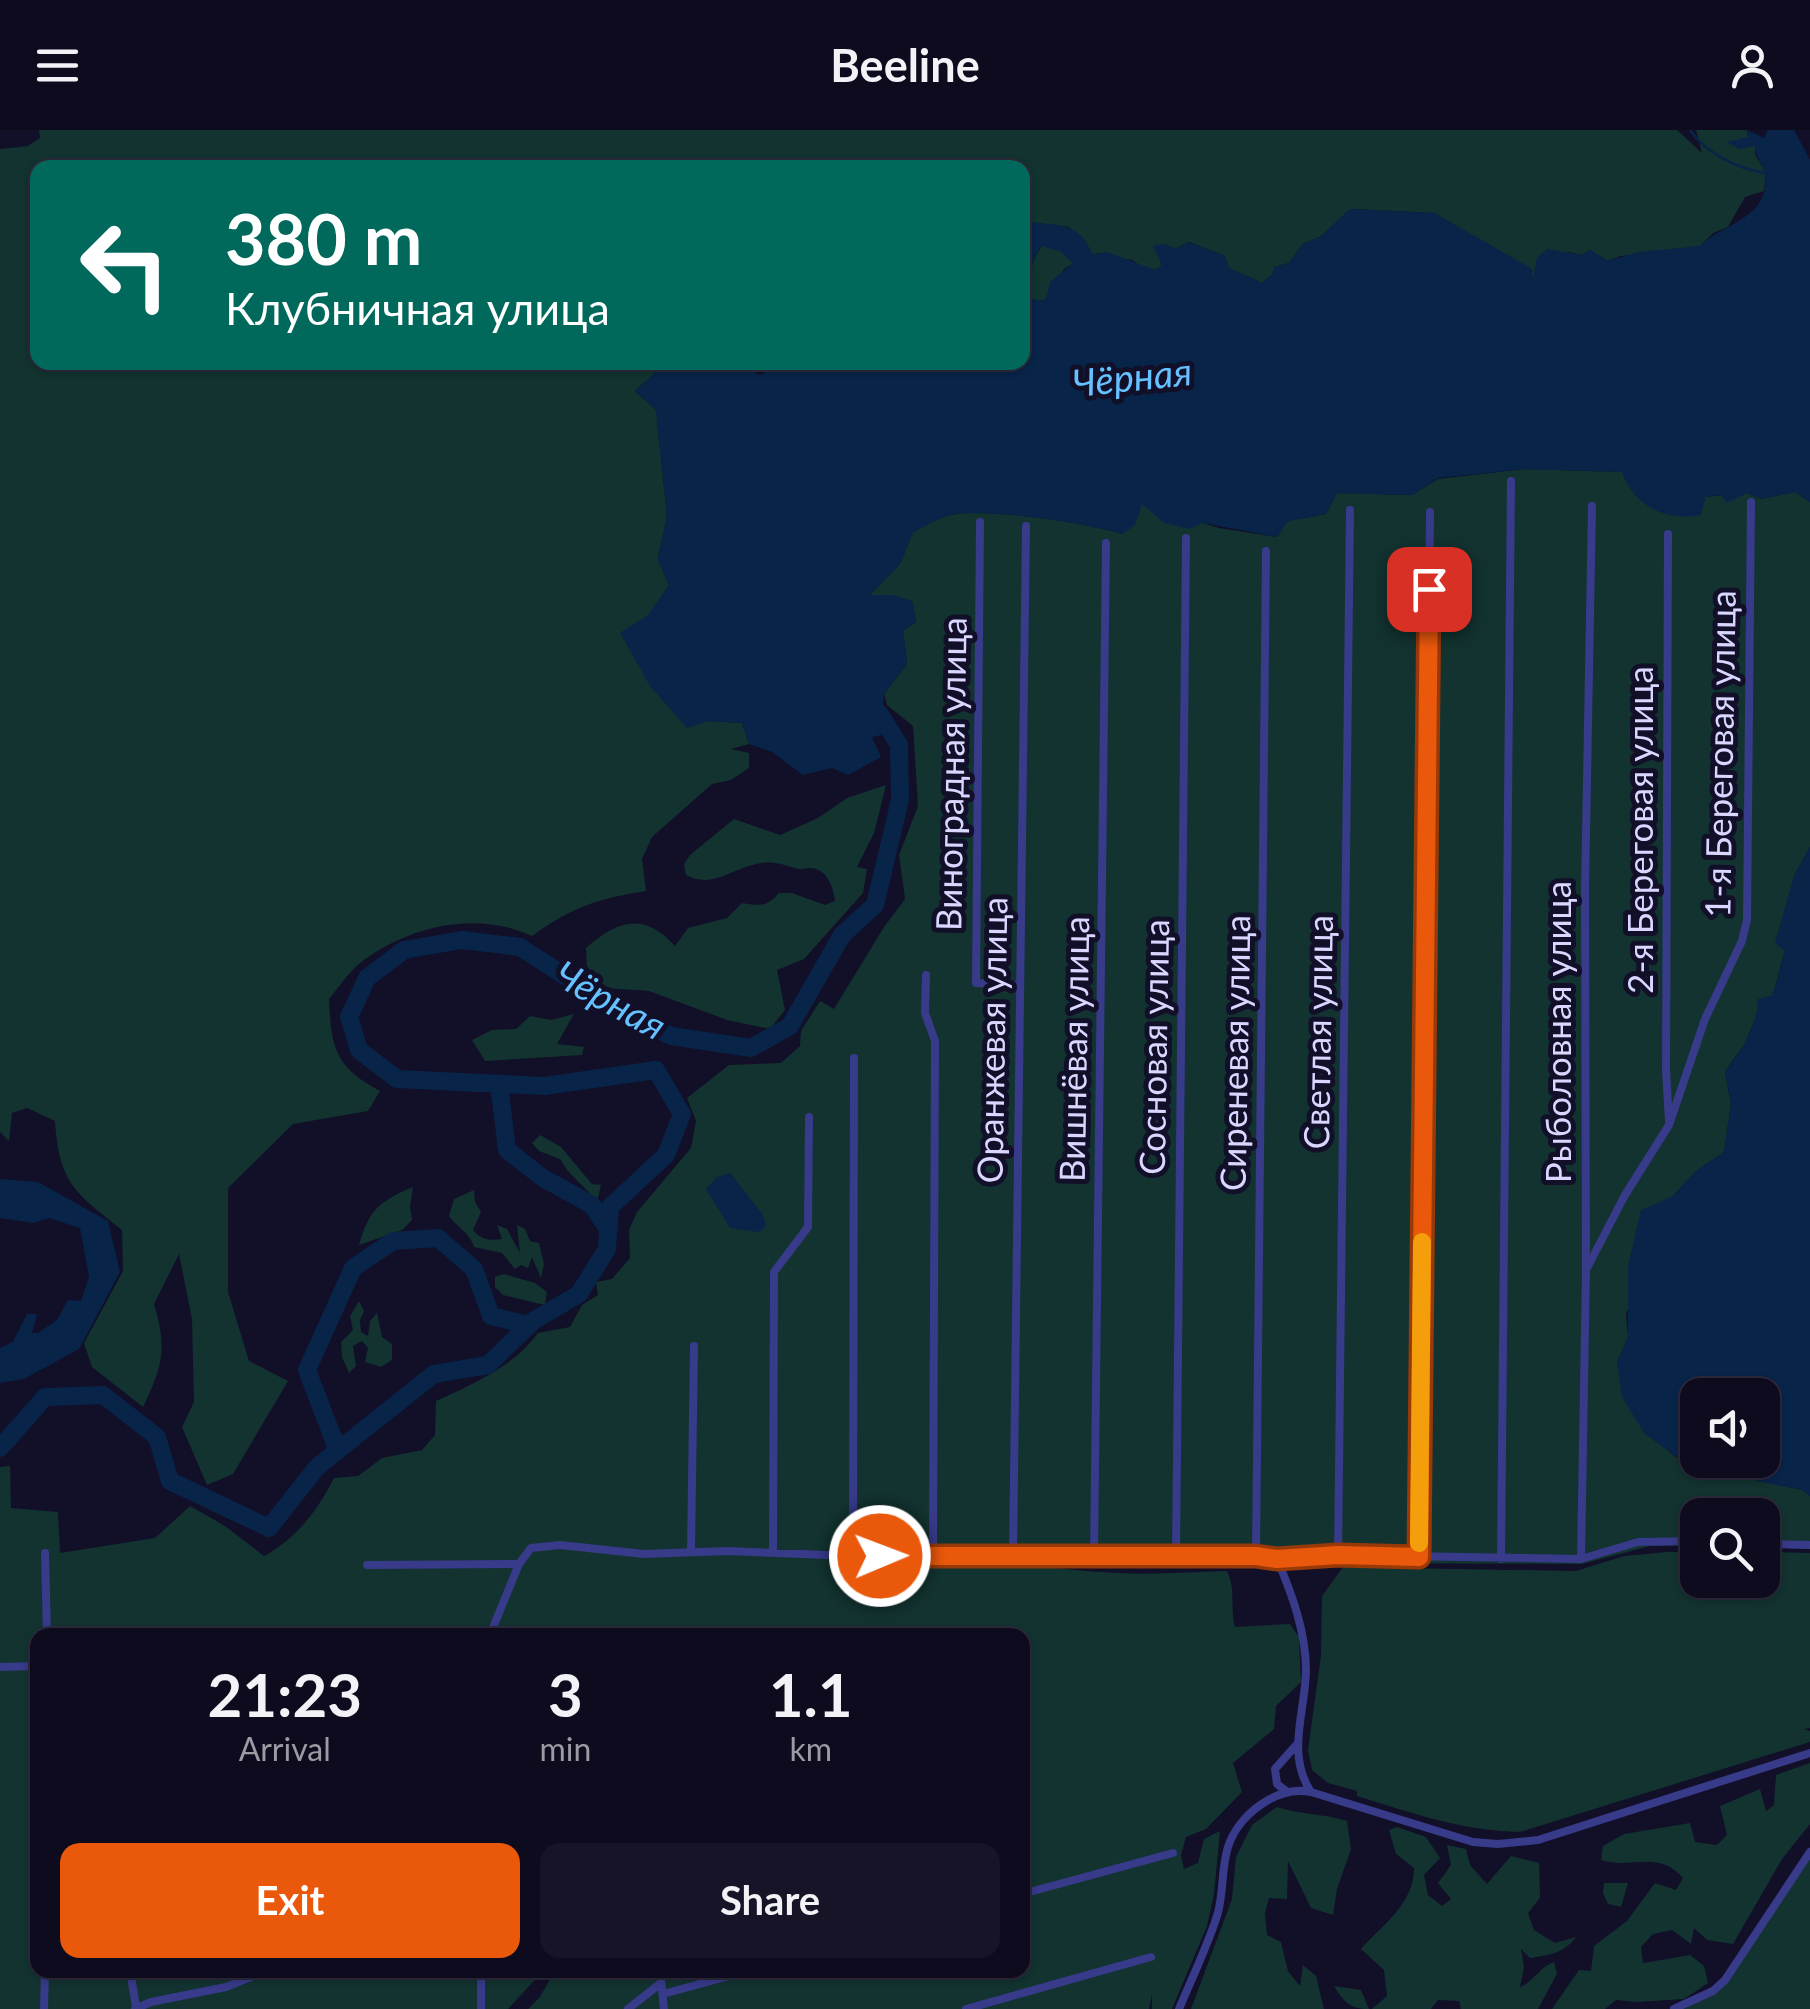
<!DOCTYPE html>
<html lang="en">
<head>
<meta charset="utf-8">
<style>
  :root { --surface:#0e0b1f; --page:#171428; --text:#f1f3f6; --muted:#9b9ba4; --line:#2e2b3d; --accent:#ea580c }
  body { margin:0; font-family:Lato,sans-serif; background:var(--page); color:var(--text); height:100vh; display:flex; flex-direction:column; font-size:38px; white-space:nowrap }
  * { box-sizing:border-box; margin:0 }
  p { font-size:32px; color:var(--muted) }
  .icon { flex:none; width:55px; height:55px; fill:none; stroke:currentColor; stroke-width:2; stroke-linecap:round; stroke-linejoin:round }
  .map { position:relative; flex:1; overflow:hidden }
  .panel { position:absolute; left:30px; top:1498px; width:1000px; height:350px; display:flex; flex-direction:column; background:var(--surface); border-radius:20px; box-shadow:0 2px 8px #0004,0 0 0 2px var(--line) }
  .panel>* { flex:none }
  .banner { position:absolute; left:30px; top:30px; width:1000px; height:210px; border-radius:20px; box-shadow:0 2px 8px #0004,0 0 0 2px var(--line); background:#00695c; color:#fff; overflow:hidden }
  .buttons { position:absolute; left:1680px; top:1248px; display:grid; gap:20px }
  .buttons a { display:grid; place-items:center; width:100px; height:100px; border-radius:20px; background:var(--surface); box-shadow:0 2px 8px #0004,0 0 0 2px var(--line); font-size:50px }
  .pin { position:absolute; display:grid; place-items:center; width:85px; height:85px; color:#fff; margin:-42px; border-radius:20px; box-shadow:0 5px 15px #0006 }
  .me { position:absolute; width:110px; margin:-55px; rotate:89deg; stroke-linejoin:round; filter:drop-shadow(0 0 8px #0008) }
  .turn { display:flex; align-items:center; gap:35px; height:210px; padding:0 30px; font-size:45px }
  .turn .icon { width:130px; height:130px; stroke-width:2.5 }
  .turn b { display:block; font-size:70px; line-height:85px }
  .eta { display:flex; justify-content:space-evenly; align-items:center; height:170px; text-align:center }
  .eta b { font-size:60px; font-weight:700; line-height:70px }
  .cta { display:flex; gap:20px; margin-top:auto; padding:20px 30px }
  .cta a { flex:1; height:115px; border-radius:20px; background:var(--accent); color:#fff; font-size:40px; font-weight:700; line-height:115px; text-align:center }
  .cta a+a { background:var(--page); color:var(--text) }
  header { display:flex; justify-content:space-between; align-items:center; height:130px; padding:0 30px; background:var(--surface); font-size:45px; font-weight:700 }
  .map>svg:first-child { display:block }
</style>
</head>
<body>
<header><svg class="icon" aria-label="menu" viewBox="0 0 24 24"><path d="M4 6h16M4 12h16M4 18h16"/></svg>Beeline<svg class="icon" aria-label="person" viewBox="0 0 24 24"><circle cx="12" cy="8" r="4"/><path d="M4 21q1-7 8-7t8 7"/></svg></header>
<div class="map">
<svg width="1810" height="1879" viewBox="0 0 1810 1879">
  <rect width="100%" height="100%" fill="#120f29"/>
  <path fill="#123330" d="M39,0h1638l25,23 -6,-23h51l1,7 -19,6 26,3v8l11,19 -2,18 -19,6 -17,30 -15,6 -13,13 -79,10 -13,5 -18,-11 -8,5 -14,-3 -35,32 -2,-15 -97,-56 -83,-4 -31,28 -17,7 -14,19 -14,4 -3,8 -10,8 -33,-15 -4,-12 -36,-14 -14,7 -10,-5 -2,21 -8,5 -13,-3 -10,-7 -40,-5 -23,-28 -40,-5 -6,9 -1,-63h-984v194l628,1 -31,28 21,19 11,106 -9,43 11,26 -20,30 60,106 33,2 7,21 -18,5 18,4v15l-18,12 -19,4 -60,53 -10,22 4,32c-50,8 -73,16 -114,45 -56,-26 -124,-10 -172,27 -12,10 -21,24 -31,36 2,49 6,68 51,92l-12,20 -75,13 -65,64v104l21,69 39,20 -55,93 -26,11 -25,-58 12,-25 -2,-83 -13,-65 -25,50c13,44 9,62 -11,103l-51,-40 -8,-24 39,-72 -1,-41c-46,-37 -63,-46 -67,-109l-28,-13 -15,5 -3,28 -9,-9v-983l28,-3 12,-8z
    M1042,116l18,5 14,12 -10,6 -18,30 -7,2 -9,-3c0,-20 -1,-36 12,-52z
    M1525,339l97,3 78,43 5,-18 42,-4 14,6 34,-7 15,10v345l-16,29 -9,74 -12,45 -15,18 -13,30 -20,29 6,32 -7,48 -28,19 -23,25 -47,118 2,23 -11,25 28,71 30,23 23,8 19,-2 32,17 54,11 7,6v53l-47,-2 -1,-32h-64l-1,30 -47,1 -68,18 -347,-1 -300,-5 -5,7c63,-7 125,5 188,8 36,2 73,-1 109,-2 9,18 3,36 8,56l55,-3 9,13 2,45 -25,24 -2,23 -41,34 9,29 -36,37 -20,8 -5,18 3,14 14,-6 6,-24 16,-8 -6,63 -7,32 -35,83h-20v-14l-3,14h-621l12,-12 15,-27h467v-335h-984v335h506l-36,39h-508v-542l10,-1 1,42 47,4 2,41 95,-15 35,-32 35,20 39,30c33,-18 53,-45 70,-78l24,-2 24,-18 40,-8 13,-15 1,-34c37,-17 77,-34 102,-68l32,-6 12,-22 16,-10 -2,-13 16,-3 18,-21 -1,-28 8,-18 54,-64 5,-27 -9,-23 42,-33 52,-2 19,-17 1,-15 19,-30 14,8 50,-82 21,-28 -6,-44 19,-49 -5,-80 -26,-21 -3,-11 23,-30 -4,-34 13,-8 -4,-21 -43,-5 31,-32 13,-32c13,-6 29,-17 44,-18 36,-5 129,9 165,20l20,-30 77,24 58,9 10,-16 39,-7 11,-21 75,2 26,-16z
    M886,655l-12,48 -17,34 10,2 -4,24 -59,66 -27,11 8,40 -15,19 -43,-9 -78,-29 -43,-3 -19,-18 -1,-22c32,-28 58,-36 89,-2l13,-18 39,-10 15,-15c17,3 25,4 37,-10h13l33,12 10,-4c-2,-16 -9,-34 -27,-33 -3,0 -5,2 -8,1 -14,-2 -21,-8 -38,-6 -27,3 -49,27 -76,12l-2,-11 6,-9 44,-36 46,16 38,-17 29,-20z
    M574,884l-17,30 27,3 -2,8 -97,6 -13,-21 20,-10 24,-1 14,-13 21,4z
    M540,1005l21,12 31,37 9,1 -4,17c-12,-16 -28,-26 -37,-43l-21,-8 -7,-8z
    M413,1057l-3,20 2,13 -10,10 -43,15c10,-36 21,-44 54,-58z
    M474,1060l1,12 6,10 -8,18c8,10 17,11 29,9l-5,-14 10,4 13,24 -3,-28 8,4 5,12 9,2 5,21 -3,14 -9,-21 -4,11 -7,-3 -6,4 -13,-16 -28,-6c-4,-14 -17,-20 -25,-31l5,-17z
    M504,1144l31,9 12,9 -2,13 -42,-10 -8,-8v-10z
    M359,1171l5,10 -4,9 1,12 7,4 2,-15 7,-8 5,24 10,7v16l-11,7 -16,-5 3,-14 -6,-7 -9,5 3,20 -7,7 -7,-16 -1,-15 12,-12 -3,-14z
    M1668,1422h29l1,28h64l1,-28 47,1v175l-7,1 7,2v11l-290,90c-57,-1 -108,-19 -163,-36v-5l-29,-8 -16,-13 -4,-20 13,-95 1,-59 21,-29 233,4 48,-15z
    M1810,1633v61l-28,35 -49,85 -26,-4 -13,-12 -3,16 -19,-14 -19,4 -12,13 2,16 47,-8 14,11 4,17 -24,16 -48,3 -20,-2 -11,9h-53l27,-39 12,1 3,-25 33,-25 28,-38 21,7 7,-12c-26,-29 -50,-8 -82,-18l2,-14 21,-12 66,-11 5,19 22,3 10,-10 -7,-29 40,-17 6,22 8,-6 2,-30z
    M1277,1677c24,8 44,6 70,14l4,28 -14,40 -4,26 -22,-7 -23,-47 -1,38 -18,-1 -4,15 2,22 14,7 7,29 12,15 3,-21 13,11 8,33h-133l41,-110 4,-42 16,-32z
    M1397,1697l29,10 14,21 -16,17 4,20 14,11 9,-7 -13,-16 13,-18 -4,-20 19,4 4,16 17,19 24,-28 28,7 1,35 -12,15 6,17 21,13 21,-6c-11,16 -27,18 -46,21l-9,-9 3,18 -4,20c14,-5 19,-20 34,-25l3,12 -19,35h-77l-2,-8 -21,-1 -7,9h-59l15,-13 -3,-26 -23,-21c22,-25 53,-45 53,-81l-18,-14 -7,-24z
    M1810,1729v150h-126l29,-15z
    M1604,1753h24l-7,24 -13,-3 -5,-11z
    M1334,1856l27,4 8,19c-19,0 -25,-7 -35,-23z"/>
  <path fill="#082449" fill-rule="evenodd" d="M1747,0l17,8 4,-8h26l16,30v342l-15,-10 -34,7 -14,-6 -20,10 -6,-8 -15,2 -6,18c-34,7 -67,-10 -78,-43l-97,-3 -87,9 -25,17 -76,-2 -11,21 -38,7 -11,16 -74,-14 -13,6 -26,-6 -22,-19 -7,21 -13,9c-36,-11 -129,-25 -165,-20 -14,1 -31,12 -44,18l-13,32 -30,31h23l19,6 4,21 -13,8 4,34 -23,30 -3,41 -9,2 9,20 -33,18 -16,-7 -29,7 -31,-23 -23,-8 -7,-21 -33,-2 -22,7 -37,-42 -30,-53 28,-18 21,-30 -11,-26 9,-43 -11,-106 -21,-19 31,-28h70l24,12 23,-13h239v-131l6,-9c30,3 53,1 64,32l15,-2 48,18 7,-5 -9,-19 12,-2 10,5 13,-7 37,14 4,12 33,15 10,-8 3,-8 14,-4 14,-19 17,-7 30,-28 84,4 98,56 1,10 4,-21 10,-9 35,6 8,-5 18,11 31,-9 61,-6c23,-23 70,-27 65,-71 -1,-11 -10,-17 -10,-29l-16,3 -12,-7 21,-5zM1042,116l18,5 13,12 -23,19 -4,17 -7,2 -9,-3c0,-20 -1,-37 12,-52z
    M1810,717v649l-8,-6 -53,-11 -32,-17 -19,2 -22,-8 -31,-22 -23,-37 -5,-35 11,-25v-71l13,-56 32,-14 23,-25 28,-19 7,-48 -6,-32c16,-21 33,-46 33,-73l15,-4 12,-44 -10,-8 19,-67zM1762,1265v65h-64v-65z
    M730,1043l33,42 3,11 -7,6 -29,-4 -24,-39 11,-12z
    M0,1049l38,3 70,39 12,51 -41,77 -55,30 -24,4v-35l13,-6 14,-28h10l-5,19h6l19,-13 11,-20 13,1 8,-24 -9,-49 -31,-10 -15,5 -34,-5z"/>
  <g fill="none" stroke-linecap="round" stroke-linejoin="round">
    <path stroke="#082449" stroke-width="2.5" d="M1690,0c16,23 47,39 76,43"/>
    <path stroke="#082449" stroke-width="18" d="M499,954l8,66 36,28 49,27 16,24
      M0,1318l45,-51 58,-2 54,42 13,44 99,47 48,-61 117,-93 54,-9 45,-44 46,-27 28,-45 3,-42 56,-52 16,-41 -26,-44 -112,16 -147,-7 -38,-29 -10,-33 18,-39 37,-28 58,-10 58,7 76,49 75,40 80,12 39,-22 52,-91 33,-30 25,-105 -1,-55 -18,-29 -16,-17
      M338,1321l-31,-81 46,-102 40,-27 45,-3 36,31 17,47 38,9"/>
    <path stroke="#383a8a" stroke-width="8" d="M980,392l-4,461 43,2
      M1668,404l-2,537 3,50
      M926,845l-1,38 10,28 -2,514
      M1586,1140l39,-75 44,-70 36,-106 37,-78 5,-21 4,-418
      M1762,1414l48,1
      M691,1421l3,-205
      M45,1423l2,82
      M773,1423l1,-281 34,-45 1,-110
      M1013,1425l13,-1029
      M1094,1425l12,-1012
      M1338,1425l12,-1045
      M853,1426l1,-498
      M1256,1426l10,-1005
      M1176,1427l10,-1019
      M1419,1427l11,-1045
      M1277,1429c15,35 29,73 29,112 -1,42 -20,83 5,121l162,50 25,2 40,-4 272,-87
      M1501,1429l10,-1078
      M1581,1429l5,-289 -1,-381 7,-383
      M367,1435l152,-1 12,-16 29,-3 84,9 83,-3 126,5h403l21,3 61,-4 243,4 57,-17 60,-1
      M490,1505l29,-71
      M0,1537l38,-1
      M1286,1661l-9,-7 -2,-15 23,-26
      M1022,1764l151,-41
      M130,1840l6,37
      M275,1840l55,5 17,-5
      M481,1840v39
      M660,1840l4,39
      M663,1864l88,-24
      M44,1879l1,-39
      M135,1879l16,-7 75,-15 42,-17
      M628,1879l33,-26
      M966,1879l185,-52
      M1179,1879c13,-31 28,-62 38,-93 7,-22 4,-47 11,-69 10,-32 49,-62 83,-55
      M1674,1879l39,-18 12,-11 85,-128"/>
  </g>
  <g fill="none" stroke-linecap="round" stroke-linejoin="round">
    <g stroke="#983908" stroke-width="25">
      <path id="route" d="M880,1426h376l21,3 61,-4 81,2 10,-968"/>
    </g>
    <use href="#route" stroke="#ea580c" stroke-width="18"/>
    <path stroke="#f59e0b" stroke-width="18" d="M1419,1413l3,-301"/>
  </g>
  <g text-anchor="middle" dominant-baseline="central" stroke-width="10" stroke-linejoin="round" paint-order="stroke">
    <g font-size="35" fill="#d9d7ff" stroke="#120f29">
      <text transform="translate(1719 624) rotate(-89)">1-я Береговая улица</text>
      <text transform="translate(950 644) rotate(-89)">Виноградная улица</text>
      <text transform="translate(1639 700) rotate(-90)">2-я Береговая улица</text>
      <text transform="translate(1317 902) rotate(-89)">Светлая улица</text>
      <text transform="translate(1557 902) rotate(-90)">Рыболовная улица</text>
      <text transform="translate(991 910) rotate(-89)">Оранжевая улица</text>
      <text transform="translate(1153 917) rotate(-89)">Сосновая улица</text>
      <text transform="translate(1073 919) rotate(-89)">Вишнёвая улица</text>
      <text transform="translate(1234 923) rotate(-89)">Сиреневая улица</text>
    </g>
    <g font-size="38" font-style="italic" fill="#65c1ff" stroke="#120f29">
      <text transform="translate(1132 246) rotate(-6)">Чёрная</text>
      <text transform="translate(611 869) rotate(29)">Чёрная</text>
    </g>
  </g>
</svg>
<div class="buttons">
<a><svg class="icon" aria-label="sound" viewBox="0 0 24 24"><path d="M4 9h4l5-4v14l-5-4H4zM17 9q2 3 0 6"/></svg></a>
<a><svg class="icon" aria-label="search" viewBox="0 0 24 24"><circle cx="10" cy="10" r="6"/><path d="M15 15l6 6"/></svg></a>
</div>
<div class="pin" style="left:1429px;top:459px;background:#d93025"><svg class="icon" aria-label="arrive" viewBox="0 0 24 24"><path d="M6 21V4h12l-3 4 3 4H6"/></svg></div>
<svg class="me" style="left:880px;top:1426px" viewBox="-20 -20 40 40"><circle r="17" fill="#ea580c" stroke="#fff" stroke-width="3"/><path d="M0-11L8 9 0 5-8 9z" fill="#fff"/></svg>
<div class="banner">
<div class="turn"><svg class="icon" aria-label="left" viewBox="0 0 24 24"><path d="M17 20v-9H6M10 6l-5 5 5 5"/></svg><div><b>380 m</b>Клубничная улица</div></div>
</div>
<section class="panel">
<div class="eta">
<div><b>21:23</b><p>Arrival</p></div>
<div><b>3</b><p>min</p></div>
<div><b>1.1</b><p>km</p></div>
</div>
<div class="cta"><a>Exit</a><a>Share</a></div>
</section>
</div>
</body>
</html>
